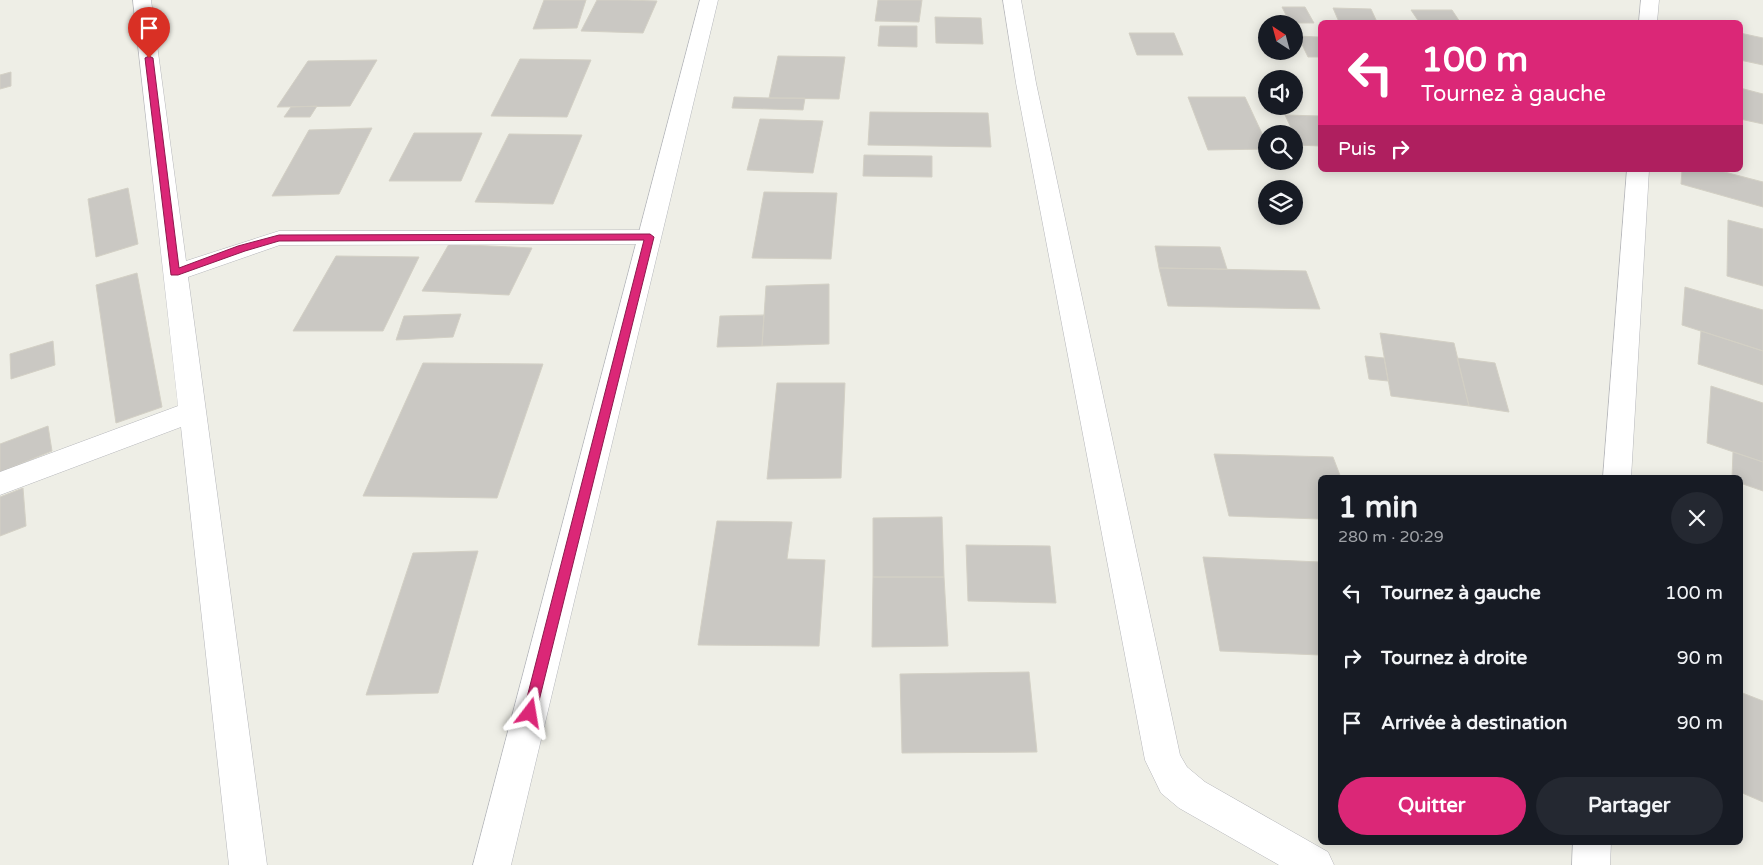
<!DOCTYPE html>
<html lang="fr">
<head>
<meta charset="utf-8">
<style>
  :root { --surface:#171b24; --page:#242831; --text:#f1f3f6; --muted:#9ea1a6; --accent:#db2777 }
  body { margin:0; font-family:"Varela Round",sans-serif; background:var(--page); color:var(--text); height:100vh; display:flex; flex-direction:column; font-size:19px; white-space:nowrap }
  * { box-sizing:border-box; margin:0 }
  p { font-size:16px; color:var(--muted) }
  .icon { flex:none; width:28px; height:28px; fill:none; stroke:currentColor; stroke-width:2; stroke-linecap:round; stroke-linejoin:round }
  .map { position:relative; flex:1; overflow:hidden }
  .sheet { position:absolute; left:1318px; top:475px; width:425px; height:370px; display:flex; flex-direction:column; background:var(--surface); border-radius:8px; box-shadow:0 2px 12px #0003 }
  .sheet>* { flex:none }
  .top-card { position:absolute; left:1318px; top:20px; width:425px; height:152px; border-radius:8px; box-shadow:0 2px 12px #0003; background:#db2777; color:#fff; overflow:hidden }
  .needle { width:32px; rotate:324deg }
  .tools { position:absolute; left:1258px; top:15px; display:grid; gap:10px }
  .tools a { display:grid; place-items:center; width:45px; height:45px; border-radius:50%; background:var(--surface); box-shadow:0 2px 12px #0003; font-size:25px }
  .pin { position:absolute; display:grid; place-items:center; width:42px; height:42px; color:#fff; margin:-51px -21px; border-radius:50% 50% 50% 0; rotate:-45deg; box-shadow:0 0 5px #0007 }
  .pin .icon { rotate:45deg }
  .me { position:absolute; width:55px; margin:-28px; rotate:14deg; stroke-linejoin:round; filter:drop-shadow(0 0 4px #0008) }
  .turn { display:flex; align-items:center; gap:18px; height:105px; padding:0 20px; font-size:22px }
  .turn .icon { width:65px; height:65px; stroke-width:2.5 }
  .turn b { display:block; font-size:35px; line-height:42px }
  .then { display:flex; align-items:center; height:48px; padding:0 20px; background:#0003; gap:10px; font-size:19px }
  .round { display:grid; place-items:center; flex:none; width:52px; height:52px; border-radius:26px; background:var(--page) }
  .head { display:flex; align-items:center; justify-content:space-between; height:85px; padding:0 20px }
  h1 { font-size:30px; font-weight:700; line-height:38px }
  .button { display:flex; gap:10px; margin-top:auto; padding:10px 20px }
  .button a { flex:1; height:58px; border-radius:30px; background:var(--accent); color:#fff; font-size:20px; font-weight:700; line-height:58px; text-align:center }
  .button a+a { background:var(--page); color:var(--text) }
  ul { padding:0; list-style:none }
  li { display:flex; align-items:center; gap:15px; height:65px; padding:0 20px }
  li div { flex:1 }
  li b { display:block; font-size:19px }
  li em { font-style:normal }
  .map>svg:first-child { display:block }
</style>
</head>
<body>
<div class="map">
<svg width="1763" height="865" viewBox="0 0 1763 865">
  <rect width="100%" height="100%" fill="#eeeee6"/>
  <path fill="#cac8c3" stroke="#d3d0c5" d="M544,0h42l-9,28 -44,1z
    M597,0h30l30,1 -14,32 -62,-2z
    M878,0h44l-3,22 -44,-1z
    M1282,7h23l9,16h-24z
    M1333,8l38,1 6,13h-38z
    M1411,10h41l8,12h-41z
    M935,17l46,1 2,26 -47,-1z
    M880,26h37v21l-39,-1z
    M1129,33h45l9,22h-46z
    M1740,33l23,5v27l-23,-5z
    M1298,36l20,1 2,4v16h-12z
    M778,56l67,1 -6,42 -70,-1z
    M520,59l71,1 -24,57 -76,-1z
    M377,60l-27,46 -73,1 31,-46z
    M11,72v14l-11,3v-14z
    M1740,88l23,6v30l-23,-5z
    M734,97l35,1h36l-2,12 -71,-2z
    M1188,97h57l21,45v7l-58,1z
    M317,106l-7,11h-26l7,-10z
    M870,112l118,1 3,34 -123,-2z
    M1285,115l35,1v30l-24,-1 -2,-11z
    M760,119l63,2 -10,52 -66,-3z
    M372,128l-33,66 -67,2 37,-66z
    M414,133h68l-21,48h-72z
    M509,134l73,1 -29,69 -78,-2z
    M864,155l68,1v21l-69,-1z
    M1682,170h35l46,12v25l-82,-23z
    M128,188l10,56 -42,13 -8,-58z
    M764,192l73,1 -6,66 -79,-1z
    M1728,220l35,9v57l-36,-10z
    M449,244l83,4 -23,47 -87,-4z
    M1155,246l65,1 7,22 -68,-1z
    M336,256l83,1 -36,74h-90z
    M1159,268l147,3 14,38 -152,-3z
    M137,273l25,134 -46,16 -20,-138z
    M829,284v60l-67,2 4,-60z
    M1685,287l78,23v41l-81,-26z
    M461,314l-8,23 -57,3 8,-24z
    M764,315l-2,31 -45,1 3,-31z
    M1701,331l62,20v34l-65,-21z
    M1380,333l74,10 15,63 -78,-10z
    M53,341l2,24 -44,14 -1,-25z
    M1365,356l19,2 4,23 -19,-2z
    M1457,358l38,5 14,49 -40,-6z
    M423,363l120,1 -46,134 -134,-2z
    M777,383h68l-4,95 -74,1z
    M1711,386l52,17v59l-56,-19z
    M48,426l4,25 -52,21v-28z
    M1733,452l30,10v29l-23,-8v-5h-8z
    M1214,454l119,3 8,21h-21v41l-91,-3z
    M23,488l3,38 -26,10v-39z
    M942,517l2,60h-71v-59z
    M717,521l75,1 -5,37 38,1 -6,86 -121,-1z
    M966,545l84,1 6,57 -88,-2z
    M478,551l-40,142 -72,2 47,-142z
    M1203,557l117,5v93l-100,-4z
    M873,577h71l4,69 -76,1z
    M1029,672l8,80 -135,1 -2,-79z
    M1740,692l23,9v101l-23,-10z"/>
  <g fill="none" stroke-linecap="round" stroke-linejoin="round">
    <g stroke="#b6b7bb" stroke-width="1">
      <path id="street" d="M133,0h18l35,261 93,-30 370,-1 8,2 3,5 -3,5 -8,2 -369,1 -92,32 79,588h-38l-48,-438 -181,68v-23l178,-66z
        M1003,0h18l15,83 144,672 7,12 18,15 123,70 6,13h-55l-100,-57 -18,-15 -16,-33 -129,-677z
        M1641,0h18l-2,22h-18z
        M1627,170h22l-18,308h-28z
        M1573,842h38l-1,23h-38z"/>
    </g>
    <g stroke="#b5b7bc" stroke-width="1">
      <path id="secondary" d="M700,0h18l-207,865h-38z"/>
    </g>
    <use href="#street" fill="#fff" fill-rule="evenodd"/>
    <use href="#secondary" fill="#fff" fill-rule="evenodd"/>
  </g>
  <path fill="#db2777" stroke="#8e194d" d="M149,56l4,2 26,210 59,-22 41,-11 371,-1 4,3 -119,480 -5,2 -4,-2 -3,-4 121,-473 -365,1 -34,10 -67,24h-7l-26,-217z"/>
</svg>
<div class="tools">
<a><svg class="needle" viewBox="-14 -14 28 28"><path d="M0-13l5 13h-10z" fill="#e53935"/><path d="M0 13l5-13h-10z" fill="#9ea1a6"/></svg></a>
<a><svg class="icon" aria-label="sound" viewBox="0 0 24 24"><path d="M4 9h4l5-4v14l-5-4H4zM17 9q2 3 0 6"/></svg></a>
<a><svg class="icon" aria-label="search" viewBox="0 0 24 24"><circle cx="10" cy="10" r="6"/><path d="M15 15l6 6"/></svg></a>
<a><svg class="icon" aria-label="layers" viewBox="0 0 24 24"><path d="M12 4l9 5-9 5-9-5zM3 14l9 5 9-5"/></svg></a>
</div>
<div class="pin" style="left:149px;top:58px;background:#d93025"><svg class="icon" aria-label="arrive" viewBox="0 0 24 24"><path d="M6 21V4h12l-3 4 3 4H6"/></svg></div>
<svg class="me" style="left:530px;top:713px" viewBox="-20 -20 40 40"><path d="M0-17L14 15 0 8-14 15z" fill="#db2777" stroke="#fff" stroke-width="4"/></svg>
<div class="top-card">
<div class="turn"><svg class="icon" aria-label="left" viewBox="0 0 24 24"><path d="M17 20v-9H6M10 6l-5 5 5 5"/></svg><div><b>100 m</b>Tournez à gauche</div></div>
<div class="then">Puis<svg class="icon" aria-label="right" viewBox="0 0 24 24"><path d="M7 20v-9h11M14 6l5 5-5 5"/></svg></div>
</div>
<section class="sheet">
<div class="head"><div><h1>1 min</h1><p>280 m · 20:29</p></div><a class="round"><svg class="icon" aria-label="close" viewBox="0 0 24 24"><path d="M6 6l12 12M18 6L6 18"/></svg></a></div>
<ul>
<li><svg class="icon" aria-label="left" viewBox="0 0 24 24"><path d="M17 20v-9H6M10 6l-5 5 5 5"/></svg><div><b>Tournez à gauche</b></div><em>100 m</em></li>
<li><svg class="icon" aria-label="right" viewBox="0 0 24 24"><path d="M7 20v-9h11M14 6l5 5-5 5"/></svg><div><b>Tournez à droite</b></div><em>90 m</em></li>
<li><svg class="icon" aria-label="arrive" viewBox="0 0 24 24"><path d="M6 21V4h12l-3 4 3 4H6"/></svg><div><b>Arrivée à destination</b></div><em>90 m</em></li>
</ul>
<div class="button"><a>Quitter</a><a>Partager</a></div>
</section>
</div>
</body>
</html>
